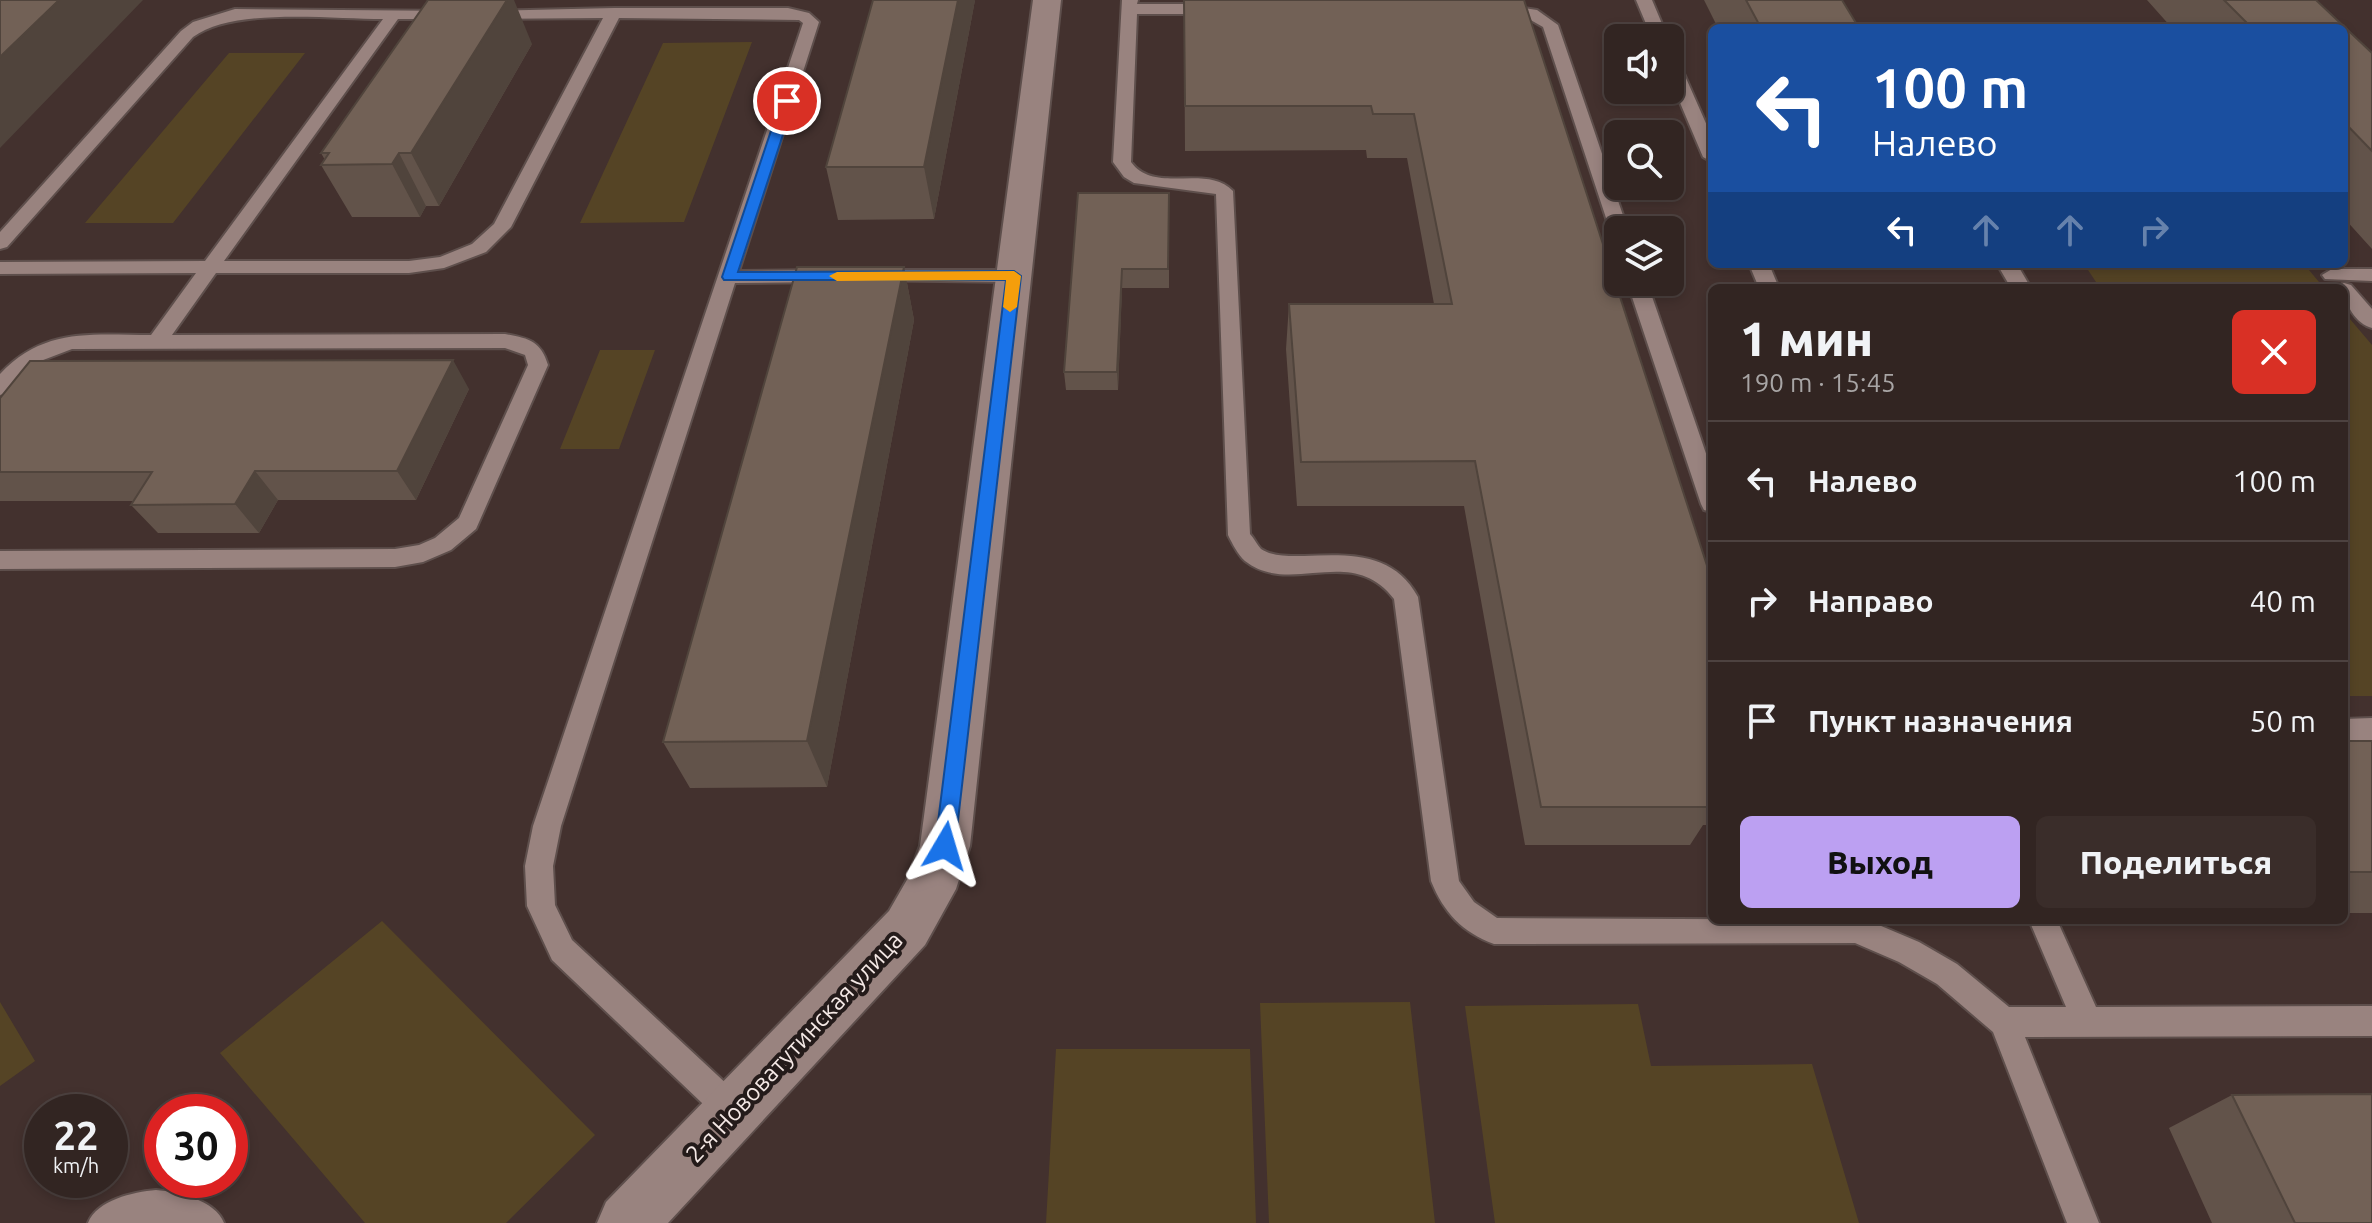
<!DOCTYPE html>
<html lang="ru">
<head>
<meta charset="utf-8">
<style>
  :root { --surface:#322522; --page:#3a2d2a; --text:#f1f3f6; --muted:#a8a5a5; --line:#4d4240; --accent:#bca0f2 }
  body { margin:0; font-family:Ubuntu,sans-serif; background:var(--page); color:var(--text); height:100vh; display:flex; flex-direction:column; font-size:30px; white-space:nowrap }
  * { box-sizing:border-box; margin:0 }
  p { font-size:26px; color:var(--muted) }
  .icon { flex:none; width:44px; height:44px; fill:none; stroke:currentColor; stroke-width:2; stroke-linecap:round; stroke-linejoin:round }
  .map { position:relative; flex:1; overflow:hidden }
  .sheet { position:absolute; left:1708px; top:284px; width:640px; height:640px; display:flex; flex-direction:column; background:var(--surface); border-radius:12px; box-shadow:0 4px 12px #0003,0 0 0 2px var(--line) }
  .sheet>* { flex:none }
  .hud { position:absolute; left:1708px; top:24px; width:640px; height:244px; border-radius:12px; box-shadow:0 4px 12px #0003,0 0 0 2px var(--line); background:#1a4fa0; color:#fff; overflow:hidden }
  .tools { position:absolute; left:1604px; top:24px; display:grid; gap:16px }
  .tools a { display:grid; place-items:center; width:80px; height:80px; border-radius:12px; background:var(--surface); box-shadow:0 4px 12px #0003,0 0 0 2px var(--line); font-size:40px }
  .speed { position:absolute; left:24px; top:1094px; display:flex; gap:16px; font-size:40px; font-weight:700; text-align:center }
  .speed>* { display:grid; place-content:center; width:104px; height:104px; border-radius:50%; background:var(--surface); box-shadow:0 4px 12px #0003,0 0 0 2px var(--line); line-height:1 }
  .speed small { font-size:20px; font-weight:400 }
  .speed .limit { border:12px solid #d22; background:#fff; color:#111 }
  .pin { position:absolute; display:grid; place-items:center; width:68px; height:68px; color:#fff; margin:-34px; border:4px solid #fff; border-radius:50%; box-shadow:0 2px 8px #0007 }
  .me { position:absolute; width:88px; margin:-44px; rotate:7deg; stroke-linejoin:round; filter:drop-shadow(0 0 6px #0008) }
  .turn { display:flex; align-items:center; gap:28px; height:168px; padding:0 32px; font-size:36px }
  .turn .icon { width:104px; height:104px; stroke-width:2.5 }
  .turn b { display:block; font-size:56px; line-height:68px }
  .lanes { display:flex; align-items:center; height:76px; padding:0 32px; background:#0003; justify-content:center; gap:40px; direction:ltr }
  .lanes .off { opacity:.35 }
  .round { display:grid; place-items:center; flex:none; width:84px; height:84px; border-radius:12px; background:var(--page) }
  .headline { display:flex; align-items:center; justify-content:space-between; height:136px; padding:0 32px }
  h1 { font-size:48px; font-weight:800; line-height:60px }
  .cta { display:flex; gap:16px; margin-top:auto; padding:16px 32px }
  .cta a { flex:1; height:92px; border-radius:12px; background:var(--accent); color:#111; font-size:32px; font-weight:800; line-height:92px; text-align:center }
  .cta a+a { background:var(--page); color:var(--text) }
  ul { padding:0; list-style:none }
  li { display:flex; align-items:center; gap:24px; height:120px; padding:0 32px; border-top:2px solid var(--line) }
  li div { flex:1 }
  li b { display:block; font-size:30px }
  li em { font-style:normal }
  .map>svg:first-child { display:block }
</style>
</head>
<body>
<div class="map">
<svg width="2372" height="1223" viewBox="0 0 2372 1223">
  <rect width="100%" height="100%" fill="#43312e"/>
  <path fill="#554425" d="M752,42l-68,180 -104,1 83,-180z
    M229,53h76l-132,170h-88z
    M2084,264h220l20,24h-224z
    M2344,312l28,33v351h-28z
    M600,350h55l-36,99h-59z
    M382,921l213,214 -89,88h-141l-145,-170z
    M0,1002l35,59 -35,25z
    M1410,1002l25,221h-166l-9,-220z
    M1638,1004l13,62 161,-2 47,159h-364l-30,-217z
    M1056,1049h194l6,174h-210z"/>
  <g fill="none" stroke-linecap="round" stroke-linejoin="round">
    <g stroke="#5e4f4c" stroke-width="4">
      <path id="lane" d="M1122,0h16l-1,4h78l8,5 -8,5h-78l-6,148c24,33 75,1 102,29l17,343c4,4 7,11 11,15 12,8 29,7 43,7 45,-2 90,-4 114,41l41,284 15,21 23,16 370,2 52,22 38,22 52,43h57l-37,-87h28l39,87 276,-1v30l-347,1 74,186h-32l-74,-191 -56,-48 -38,-22 -44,-19 -361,1c-32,-12 -50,-31 -63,-63l-37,-282c-43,-56 -103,-2 -149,-38 -7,-6 -13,-18 -17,-26l-12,-341 -82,-11 -10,-6 -11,-15z
        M1636,0h16l16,38h-16z
        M1496,4l41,6 21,15 70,205h-10v5l-8,-5 -67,-203 -21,-12 -31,-3 -3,-3z
        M614,8h174l21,5 10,9 -80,249 88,-1 10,6 -10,6 -92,1 -174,543 -8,40 2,39 17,35 173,161 5,11 -5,11 -11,5 -11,-5 -171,-163 -25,-54 -2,-40 8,-40 270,-803 -4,-3 -180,-2 -108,209 -25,25 -42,16 -35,5h-193l-44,62 333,-1c23,4 36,7 43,31l-72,164 -25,21 -28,12 -28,5 -395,2v-18l395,-2 24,-4 16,-7 24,-20 69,-153 -3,-10 -20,-7 -433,1 -34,13 -31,31 -7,2v-21c44,-47 92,-39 151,-39l45,-62 -196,1v-12l205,-1 178,-242c-52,0 -150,-12 -190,18l-186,210 -7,2v-17l181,-201 12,-9 42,-13 221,2v6l-5,2h-53l-174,242h185l31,-4 32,-13 22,-20 109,-206 -115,1 -5,-2v-6z
        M1670,55l8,5 34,77v25l-9,-5 -33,-78z
        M1749,264h20l10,24h-20z
        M1997,264h20l14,24h-20z
        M2332,269h40v12l-47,-2 -3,-4z
        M872,270h142l10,6 -10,6 -149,-2 -3,-4z
        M1627,282h20l65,189v41l-8,-2 -3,-6z
        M2344,283l7,2 21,24v19c-16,-4 -28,-24 -28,-40h-9z
        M2372,718v22l-28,1v-22z
        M156,1190c23,2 59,10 68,33h-136c9,-23 45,-31 68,-33z"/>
    </g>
    <g stroke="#5e4f4c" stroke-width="4">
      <path id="street" d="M1033,0h28l-91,846 -14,43 -31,56 -257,278h-71l9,-21 283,-291 19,-33 12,-32z"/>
    </g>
    <use href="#lane" fill="#99837f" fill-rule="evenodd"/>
    <use href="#street" fill="#99837f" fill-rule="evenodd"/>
  </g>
  <path fill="#62534a" d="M975,0l-41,219 -96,1 -12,-53z
    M1184,0h340l188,581v244h-9l-13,20h-165l-61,-339h-167l-11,-157 3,-45h145l-27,-146h-40l-1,-8 -181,1z
    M1704,0h138l17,28h-141z
    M2147,0h169l56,53v196l-28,-31v-190h-172z
    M532,44l-93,162h-13l-6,11h-68l-31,-52 4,-5 -4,-7z
    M1078,193h91v95h-47l-4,102h-52l-2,-18z
    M904,267l10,53 -87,467 -137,1 -27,-46z
    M469,389l-53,111h-138l-19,33h-101l-27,-28 2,-4h-133v-103z
    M2344,741h28v172h-28z
    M2232,1095l140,128h-160l-43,-95z"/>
  <path fill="#50443c" d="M59,0h84l-143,148v-91z
    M507,0h7l18,44 -93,162 -28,-53z
    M958,0h17l-41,219 -10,-52z
    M399,153l27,53 -6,11 -28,-53z
    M904,267l10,53 -87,467 -20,-46z
    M1122,269v19l-4,102 -1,-18z
    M453,360l16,29 -53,111 -19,-29z
    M255,471l23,29 -19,33 -24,-29z"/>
  <path fill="#726156" stroke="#50443c" stroke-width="2" d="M0,0h59l-59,57z
    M428,0h79l-96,153h-12l-7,11 -71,1 8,-12h-8z
    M873,0h85l-34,167h-98z
    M1184,0h340l188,581v205h-4l4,15v6h-171l-66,-346 -174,1 -12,-158h163l-38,-190h-41l-2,-8h-186z
    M1746,0h96l17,28h-98z
    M2224,0h92l56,53v98l-28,-29v-94h-92z
    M1078,193h91l-1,76h-46l-5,103h-53z
    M797,267h107l-97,474 -144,1z
    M453,360l-56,111h-142l-20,33 -104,1 21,-33h-152v-74l30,-37z
    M2344,741h28v131h-28z
    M2372,1094v129h-77l-63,-128z"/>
  <path fill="#1a73e8" stroke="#114b97" stroke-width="2" d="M787,98l7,3 -56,171 276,-1 7,5 -66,570 -3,7 -7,2 -7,-2 -3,-7 71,-566h-282l-2,-3 59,-176z"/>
  <path fill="#f59e0b" d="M1014,271l7,5 -4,31 -7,5 -7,-5 3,-27 -169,1 -8,-5 8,-4z"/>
  <g text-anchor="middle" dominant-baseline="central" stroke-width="8" stroke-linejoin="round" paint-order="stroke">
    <g font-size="24" fill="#f4e8e5" stroke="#241b1a">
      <text transform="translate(794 1047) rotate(-47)">2-я Нововатутинская улица</text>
    </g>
  </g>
</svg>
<div class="tools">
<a><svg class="icon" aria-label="sound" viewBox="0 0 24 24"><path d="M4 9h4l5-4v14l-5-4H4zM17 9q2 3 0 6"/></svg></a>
<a><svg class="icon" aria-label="search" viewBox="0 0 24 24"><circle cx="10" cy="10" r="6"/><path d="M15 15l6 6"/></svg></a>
<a><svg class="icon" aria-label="layers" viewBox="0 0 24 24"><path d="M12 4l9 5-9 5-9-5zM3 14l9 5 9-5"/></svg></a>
</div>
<div class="speed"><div>22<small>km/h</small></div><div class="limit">30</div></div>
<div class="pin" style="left:787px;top:101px;background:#d93025"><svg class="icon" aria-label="arrive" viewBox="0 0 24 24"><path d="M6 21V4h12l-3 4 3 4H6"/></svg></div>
<svg class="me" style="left:945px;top:846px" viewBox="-20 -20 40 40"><path d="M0-17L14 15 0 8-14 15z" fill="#1a73e8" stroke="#fff" stroke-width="4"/></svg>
<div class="hud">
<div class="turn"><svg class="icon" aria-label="left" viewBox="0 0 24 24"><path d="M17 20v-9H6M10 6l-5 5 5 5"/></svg><div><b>100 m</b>Налево</div></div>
<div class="lanes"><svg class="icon" aria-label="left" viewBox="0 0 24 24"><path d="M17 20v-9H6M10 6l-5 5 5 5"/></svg><svg class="icon off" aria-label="ahead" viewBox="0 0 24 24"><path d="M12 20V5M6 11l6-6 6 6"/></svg><svg class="icon off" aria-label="ahead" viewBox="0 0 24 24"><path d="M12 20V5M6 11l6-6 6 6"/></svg><svg class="icon off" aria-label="right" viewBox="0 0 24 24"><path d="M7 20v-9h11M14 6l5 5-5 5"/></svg></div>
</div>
<section class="sheet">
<div class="headline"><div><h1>1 мин</h1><p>190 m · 15:45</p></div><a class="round" style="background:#d93025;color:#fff"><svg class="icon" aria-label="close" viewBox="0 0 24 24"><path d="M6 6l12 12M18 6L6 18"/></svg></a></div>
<ul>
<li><svg class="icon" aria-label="left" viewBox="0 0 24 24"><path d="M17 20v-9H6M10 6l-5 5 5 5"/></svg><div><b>Налево</b></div><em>100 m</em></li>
<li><svg class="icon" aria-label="right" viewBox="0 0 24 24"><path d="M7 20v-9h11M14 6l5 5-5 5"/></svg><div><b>Направо</b></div><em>40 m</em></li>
<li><svg class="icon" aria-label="arrive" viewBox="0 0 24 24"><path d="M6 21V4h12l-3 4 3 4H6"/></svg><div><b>Пункт назначения</b></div><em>50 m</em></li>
</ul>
<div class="cta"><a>Выход</a><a>Поделиться</a></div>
</section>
</div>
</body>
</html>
